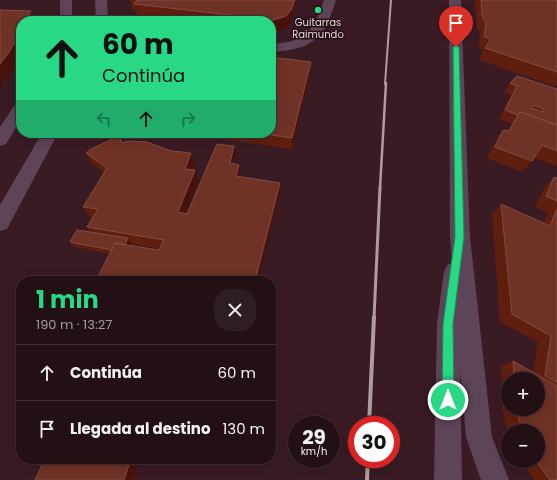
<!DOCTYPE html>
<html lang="es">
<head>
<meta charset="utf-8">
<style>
  :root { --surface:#221014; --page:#2e1e22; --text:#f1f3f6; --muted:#a29da0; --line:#3f3034; --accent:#29d885 }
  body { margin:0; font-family:Poppins,sans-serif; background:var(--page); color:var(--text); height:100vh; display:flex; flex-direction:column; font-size:15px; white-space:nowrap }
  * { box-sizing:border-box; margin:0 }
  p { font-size:13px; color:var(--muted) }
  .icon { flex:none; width:22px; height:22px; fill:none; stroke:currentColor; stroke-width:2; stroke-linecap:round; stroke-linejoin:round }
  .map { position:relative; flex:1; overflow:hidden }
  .details { position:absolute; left:16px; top:276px; width:260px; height:188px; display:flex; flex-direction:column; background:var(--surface); border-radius:16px; box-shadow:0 2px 10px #0003,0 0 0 1px var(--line) }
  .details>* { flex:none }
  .top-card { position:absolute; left:16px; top:16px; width:260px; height:122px; border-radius:16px; box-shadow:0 2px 10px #0003,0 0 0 1px var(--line); background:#29d885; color:#111; overflow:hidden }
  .buttons { position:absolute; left:501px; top:372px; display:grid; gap:8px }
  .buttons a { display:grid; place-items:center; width:44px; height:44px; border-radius:50%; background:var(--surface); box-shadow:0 2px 10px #0003,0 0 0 1px var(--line); font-size:20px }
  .speed { position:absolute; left:288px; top:416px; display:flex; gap:8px; font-size:20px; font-weight:700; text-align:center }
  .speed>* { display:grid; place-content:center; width:52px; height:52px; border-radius:50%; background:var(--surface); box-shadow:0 2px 10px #0003,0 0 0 1px var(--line); line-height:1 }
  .speed small { font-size:10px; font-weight:400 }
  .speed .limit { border:6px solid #d22; background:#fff; color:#111 }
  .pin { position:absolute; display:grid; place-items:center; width:34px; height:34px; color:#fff; margin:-41px -17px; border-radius:50% 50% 50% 0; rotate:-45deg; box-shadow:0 0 4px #0007 }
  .pin .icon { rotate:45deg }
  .me { position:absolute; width:44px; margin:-22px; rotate:0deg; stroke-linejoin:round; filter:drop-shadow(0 0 3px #0008) }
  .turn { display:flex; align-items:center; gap:14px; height:84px; padding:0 20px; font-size:18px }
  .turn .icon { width:52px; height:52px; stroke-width:2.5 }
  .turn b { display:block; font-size:28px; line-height:34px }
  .lanes { display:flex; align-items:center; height:38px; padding:0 20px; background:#0003; justify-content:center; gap:20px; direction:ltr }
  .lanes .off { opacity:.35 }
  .round { display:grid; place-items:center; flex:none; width:42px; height:42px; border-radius:16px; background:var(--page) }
  .summary { display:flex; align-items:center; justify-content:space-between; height:68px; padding:0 20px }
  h1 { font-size:24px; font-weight:700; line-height:30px; color:var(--accent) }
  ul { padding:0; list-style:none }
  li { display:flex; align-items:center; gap:12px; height:56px; padding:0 20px; border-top:1px solid var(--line) }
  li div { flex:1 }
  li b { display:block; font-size:15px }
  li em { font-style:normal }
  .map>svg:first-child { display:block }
</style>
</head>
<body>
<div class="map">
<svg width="557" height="480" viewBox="0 0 557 480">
  <rect width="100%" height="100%" fill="#2d161b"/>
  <path fill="#3a1b23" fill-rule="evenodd" d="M0,0h557v480h-557zM21,21h250v112h-250zM21,281h250v178h-250zM508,379h30v30h-30zM297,425h34v34h-34zM357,425h34v34h-34zM508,431h30v30h-30z"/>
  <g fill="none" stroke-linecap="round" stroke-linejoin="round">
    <path fill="#5e4457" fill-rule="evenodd" d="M60,0h12v21h-12z
      M95,0h12l1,21h-12z
      M324,0h12c-12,39 -24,50 -65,52v-8c35,-2 42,-12 53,-44z
      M449,0h12l9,237 22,200 17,43h-28l-15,-43 -6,-69 2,112h-28l3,-156 7,-53 4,-7 4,-1 -2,-26z
      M21,102v17l-15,25 -6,2v-19l16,-24z
      M42,133h16l-51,96 -7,2v-26z"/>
    <path stroke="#af9c9f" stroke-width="2" d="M385,84l6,-84"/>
    <path stroke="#af9c9f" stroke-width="2.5" d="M380,188l6,-105"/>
    <path stroke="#af9c9f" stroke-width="3" d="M374,318l6,-131"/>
    <path stroke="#af9c9f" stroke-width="4" d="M369,425l5,-108
      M367,480l1,-21"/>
  </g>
  <path fill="#601e0f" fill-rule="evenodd" d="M130,0h168l-7,22 -5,6 -13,4 -2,-1v-10h-90l-43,-5 -2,-6h-3z
    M475,0h82v87l-78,-27 4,-10 -4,-1 1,-14 -3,-8z
    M311,62l-1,12 -18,75 -115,-16h94z
    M510,83l47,6v77l-23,-8 -12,14 -35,-14 8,-16 8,-12 5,1 4,-7 -13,-5 12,-24 -7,-2z
    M119,136l4,7 48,8 20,2 4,12 -3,5 6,12 -12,31 1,1 49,-56 -2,6 7,13 39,17 -22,87 -183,-34 -5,-5 21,-10 -4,-5 6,-9h-2l-8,-11 21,-35 -11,-8 -7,-11zM132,244l28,5 -1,1 -28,-4z
    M554,177l3,1v302h-23l-13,-19h17v-30h-30l-6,-23 -1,-42 12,-5 20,11 5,-30 -38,-20 -8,-108 9,-10 43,19 4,-10 -13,-6 9,-19zM508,379h30v30h-30z"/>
  <path fill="#46120b" d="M295,0h3l-7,22 -5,6 -13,4v-12z
    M31,11l5,10h-10z
    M21,30v26l-3,7 -18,25v-24z
    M311,62l-1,12 -18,75v-11z
    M234,146l2,12 -5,16 -1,-11z
    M191,153l4,12 -7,15 -3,-11z
    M239,165l2,11 -3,11 -2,-11z
    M195,170l3,12 -16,41 -4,-11z
    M280,183v11l-22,87h-3z
    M128,238l4,6 -4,10 -4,-6z
    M131,459h9l-7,21h-9z"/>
  <path fill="#6f3226" stroke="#834d42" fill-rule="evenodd" d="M137,0h158l-4,10 -5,6 -13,4 -139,-16z
    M481,0h76v72l-72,-24 6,-9 -7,-2 2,-13 -4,-9z
    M0,10l31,1 -5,10h-5v9l-11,21 -10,13z
    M271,57l40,5 -19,76 -34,-5h13z
    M517,76l40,13v36l-37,-13 -2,3 -13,-5 12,-24 -7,-3zM533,105l11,4 -1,3 -12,-4z
    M520,112l37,13v26l-15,-6 -10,16 -37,-14 8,-17 6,1z
    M119,136l3,7 6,-2 19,1 24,9 20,2 -6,16 10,1 -17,42 9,2 30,-70 17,2 -4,17 9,2 -3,11 44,7 -25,98h-159l19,-38 44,7 5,-10 -77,-13 11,-18 -15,-2 24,-39 -21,-15 5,-4z
    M554,177l3,1v23l-11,-5z
    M501,204l49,22 7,-17v174l-12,-7 6,-40 -39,-22z
    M77,230l51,8 -3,7 -10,-2 -3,7 -42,-8z
    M513,361l44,25v94h-7l-14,-19h2v-30h-15l-2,-5 -5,-17h22v-30h-24z
    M45,459h86l-7,21h-89z"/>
  <path fill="#29d885" stroke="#1b8c56" d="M456,45l3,2 5,190 -11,87 1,76 -2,4 -4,1 -4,-1 -2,-4 1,-76 12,-87 -2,-190z"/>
  <circle fill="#29d885" stroke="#230c12" stroke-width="1.5" cx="318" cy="10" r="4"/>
  <g text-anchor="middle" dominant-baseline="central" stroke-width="3" stroke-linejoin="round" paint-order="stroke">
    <g font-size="10" fill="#ebdadd" stroke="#230c12">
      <text x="318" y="22">Guitarras<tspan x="318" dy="12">Raimundo</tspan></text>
    </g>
  </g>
</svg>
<div class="buttons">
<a>+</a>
<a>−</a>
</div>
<div class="speed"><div>29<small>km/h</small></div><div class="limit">30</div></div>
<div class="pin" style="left:456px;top:47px;background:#d93025"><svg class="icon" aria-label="arrive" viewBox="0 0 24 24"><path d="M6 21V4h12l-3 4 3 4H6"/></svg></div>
<svg class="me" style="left:448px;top:400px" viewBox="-20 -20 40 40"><circle r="17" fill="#29d885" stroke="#fff" stroke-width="3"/><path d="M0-11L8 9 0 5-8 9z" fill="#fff"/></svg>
<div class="top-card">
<div class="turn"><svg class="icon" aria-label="ahead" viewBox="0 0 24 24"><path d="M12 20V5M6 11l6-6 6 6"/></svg><div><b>60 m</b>Continúa</div></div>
<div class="lanes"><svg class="icon off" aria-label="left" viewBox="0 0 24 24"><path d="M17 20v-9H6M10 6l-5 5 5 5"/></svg><svg class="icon" aria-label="ahead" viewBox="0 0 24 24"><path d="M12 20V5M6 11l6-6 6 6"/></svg><svg class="icon off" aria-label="right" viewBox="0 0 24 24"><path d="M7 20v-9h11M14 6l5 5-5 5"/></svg></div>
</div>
<section class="details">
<div class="summary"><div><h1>1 min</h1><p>190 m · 13:27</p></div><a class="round"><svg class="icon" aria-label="close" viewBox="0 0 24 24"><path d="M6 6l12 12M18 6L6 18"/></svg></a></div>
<ul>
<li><svg class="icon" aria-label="ahead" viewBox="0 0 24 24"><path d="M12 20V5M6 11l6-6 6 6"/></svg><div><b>Continúa</b></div><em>60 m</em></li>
<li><svg class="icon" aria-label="arrive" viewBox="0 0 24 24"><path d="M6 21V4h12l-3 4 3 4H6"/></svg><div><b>Llegada al destino</b></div><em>130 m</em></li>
</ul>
</section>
</div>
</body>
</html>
